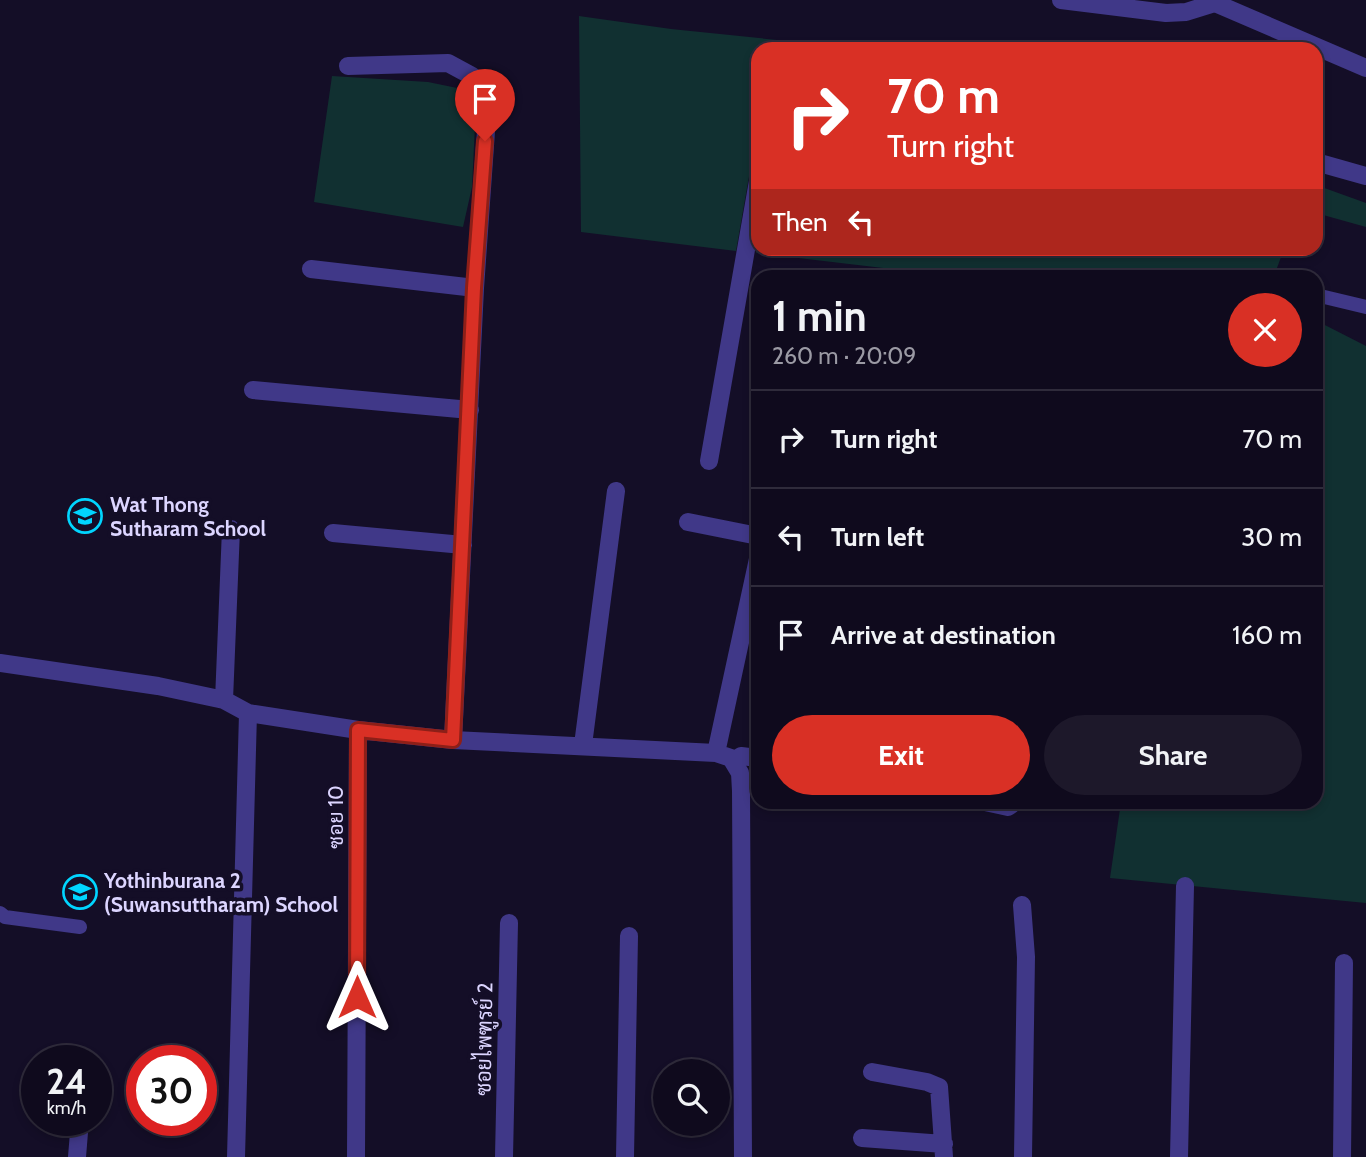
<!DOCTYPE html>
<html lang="en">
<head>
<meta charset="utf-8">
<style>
  :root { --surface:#0f0a1d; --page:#1d182a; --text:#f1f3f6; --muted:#9b9aa4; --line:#2f2b3b; --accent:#d93025 }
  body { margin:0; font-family:Cabin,Sarabun,sans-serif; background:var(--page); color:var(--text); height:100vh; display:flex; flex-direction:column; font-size:26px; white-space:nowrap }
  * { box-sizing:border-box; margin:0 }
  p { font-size:23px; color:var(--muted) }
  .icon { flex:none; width:38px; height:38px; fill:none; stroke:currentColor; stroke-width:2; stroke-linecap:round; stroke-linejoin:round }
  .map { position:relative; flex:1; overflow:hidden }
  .panel { position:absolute; left:751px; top:270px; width:572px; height:539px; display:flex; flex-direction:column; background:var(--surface); border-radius:21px; box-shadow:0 4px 10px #0003,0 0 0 2px var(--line) }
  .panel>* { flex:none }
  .top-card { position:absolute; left:751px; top:42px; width:572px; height:214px; border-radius:21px; box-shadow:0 4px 10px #0003,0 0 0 2px var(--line); background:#d93025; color:#fff; overflow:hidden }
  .tools { position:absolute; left:653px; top:1059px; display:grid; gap:14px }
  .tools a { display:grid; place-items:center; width:77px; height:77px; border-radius:50%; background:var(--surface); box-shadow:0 4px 10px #0003,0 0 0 2px var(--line); font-size:35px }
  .speed { position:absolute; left:21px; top:1045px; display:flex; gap:14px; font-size:35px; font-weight:700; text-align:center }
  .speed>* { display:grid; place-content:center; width:91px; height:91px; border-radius:50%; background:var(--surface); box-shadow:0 4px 10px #0003,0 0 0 2px var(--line); line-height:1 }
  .speed small { font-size:18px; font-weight:400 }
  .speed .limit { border:10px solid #d22; background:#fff; color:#111 }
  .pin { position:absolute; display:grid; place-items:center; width:60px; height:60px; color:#fff; margin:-72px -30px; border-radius:50% 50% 50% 0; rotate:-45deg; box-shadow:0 0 7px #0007 }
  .pin .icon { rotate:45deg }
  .me { position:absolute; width:77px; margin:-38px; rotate:0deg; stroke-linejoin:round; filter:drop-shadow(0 0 5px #0008) }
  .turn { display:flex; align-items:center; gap:24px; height:147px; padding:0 21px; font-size:32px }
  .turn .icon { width:91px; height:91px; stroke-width:2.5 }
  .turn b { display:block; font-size:49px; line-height:60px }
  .then { display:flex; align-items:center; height:66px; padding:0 21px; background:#0003; gap:14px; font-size:26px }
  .round { display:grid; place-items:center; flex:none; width:74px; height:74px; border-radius:37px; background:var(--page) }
  .head { display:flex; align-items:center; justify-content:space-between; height:119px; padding:0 21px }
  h1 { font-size:42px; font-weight:700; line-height:52px }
  .primary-button { display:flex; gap:14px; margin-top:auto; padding:14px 21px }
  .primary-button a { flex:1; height:80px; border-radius:42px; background:var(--accent); color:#fff; font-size:28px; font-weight:700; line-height:80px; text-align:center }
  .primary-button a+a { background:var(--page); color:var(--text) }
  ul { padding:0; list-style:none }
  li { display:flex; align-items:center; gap:21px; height:98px; padding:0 21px; border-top:2px solid var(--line) }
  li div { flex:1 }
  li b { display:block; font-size:26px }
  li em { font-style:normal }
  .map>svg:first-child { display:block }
</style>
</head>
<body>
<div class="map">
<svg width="1366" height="1157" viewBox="0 0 1366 1157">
  <rect width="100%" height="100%" fill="#140e27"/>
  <path fill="#113031" d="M579,16l92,13 155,16 -18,4h-50v76l-22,126 -155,-19z
    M332,76l96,6 34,7 13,36 -3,62 -9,40 -149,-25z
    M1316,185l50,18v24l-50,-14z
    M758,244v4l526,1 -10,27h-374v-6l-144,-17z
    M1317,321l49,25v557l-256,-25 11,-76h195z"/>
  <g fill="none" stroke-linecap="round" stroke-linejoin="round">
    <path stroke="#403888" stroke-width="14" d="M1316,295l50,12
      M0,913l5,4 75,10"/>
    <path stroke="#403888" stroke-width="18" d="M1061,0l105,13 20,-1 29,-9
      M1208,0l158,68
      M348,66l100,-3 24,13 10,19 5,22 -12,171 -22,452
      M1316,162l50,14
      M311,269l164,19
      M253,390l217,20
      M709,461l49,-280
      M688,522l70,14
      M333,533l130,12
      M0,663l158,23 66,14 24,13 110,17 95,10 263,13 15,5 9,15 1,18 2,366
      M224,700l7,-171
      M583,745l33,-254
      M716,753l42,-194
      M734,761l7,-5 17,2
      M985,802l23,5 7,-5
      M1022,905l4,52 -3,200
      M872,1072l55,10 12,5 5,70
      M862,1138l82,6
      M77,1157l3,-37
      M236,1157l12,-444
      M356,1157l2,-427
      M504,1157l5,-234
      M625,1157l4,-221
      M1179,1157l6,-271
      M1342,1157l2,-194"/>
  </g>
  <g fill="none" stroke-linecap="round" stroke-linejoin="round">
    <g stroke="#8d1f18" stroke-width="18">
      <path id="route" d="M357,997l1,-267 95,10 21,-452 11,-147"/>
    </g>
    <use href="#route" stroke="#d93025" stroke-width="12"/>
  </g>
  <defs>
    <g id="school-ring" transform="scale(1.75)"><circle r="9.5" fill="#140e27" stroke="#01d5ff" stroke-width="1.5"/><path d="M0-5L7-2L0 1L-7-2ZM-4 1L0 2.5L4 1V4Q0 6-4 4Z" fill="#01d5ff"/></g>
  </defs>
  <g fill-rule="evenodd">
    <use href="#school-ring" x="85" y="516"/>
    <use href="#school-ring" x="80" y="892"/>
  </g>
  <g text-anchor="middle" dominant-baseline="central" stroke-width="7" stroke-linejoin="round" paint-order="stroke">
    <g font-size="21" font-weight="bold" fill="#dcd5ff" stroke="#140e27" text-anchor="start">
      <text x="110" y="504">Wat Thong<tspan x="110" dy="24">Sutharam School</tspan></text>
      <text x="104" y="880">Yothinburana 2<tspan x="104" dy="24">(Suwansuttharam) School</tspan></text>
    </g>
    <g font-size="21" fill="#dcd5ff" stroke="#140e27">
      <text transform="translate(335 817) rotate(-90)">ซอย 10</text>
      <text transform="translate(484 1039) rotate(-89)">ซอยไพฑูรย์ 2</text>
    </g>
  </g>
</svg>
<div class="tools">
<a><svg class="icon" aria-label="search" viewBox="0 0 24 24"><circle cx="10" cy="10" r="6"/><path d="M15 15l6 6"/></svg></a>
</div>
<div class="speed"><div>24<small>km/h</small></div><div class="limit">30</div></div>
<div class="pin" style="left:485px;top:141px;background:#d93025"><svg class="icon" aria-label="arrive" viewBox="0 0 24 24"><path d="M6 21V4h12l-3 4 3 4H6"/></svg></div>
<svg class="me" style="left:357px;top:997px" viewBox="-20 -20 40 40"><path d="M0-17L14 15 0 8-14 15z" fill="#d93025" stroke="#fff" stroke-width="4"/></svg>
<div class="top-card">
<div class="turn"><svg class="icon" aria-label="right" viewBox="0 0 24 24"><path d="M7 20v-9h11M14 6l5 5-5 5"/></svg><div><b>70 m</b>Turn right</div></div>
<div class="then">Then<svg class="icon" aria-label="left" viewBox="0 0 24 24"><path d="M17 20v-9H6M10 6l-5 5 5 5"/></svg></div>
</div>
<section class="panel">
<div class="head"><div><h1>1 min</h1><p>260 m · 20:09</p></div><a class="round" style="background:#d93025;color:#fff"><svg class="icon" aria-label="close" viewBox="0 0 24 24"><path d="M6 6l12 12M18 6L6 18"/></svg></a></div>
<ul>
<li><svg class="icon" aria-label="right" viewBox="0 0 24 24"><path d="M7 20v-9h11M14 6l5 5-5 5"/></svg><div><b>Turn right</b></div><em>70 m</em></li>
<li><svg class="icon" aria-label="left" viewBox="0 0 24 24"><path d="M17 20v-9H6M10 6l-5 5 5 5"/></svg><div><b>Turn left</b></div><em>30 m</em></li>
<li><svg class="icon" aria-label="arrive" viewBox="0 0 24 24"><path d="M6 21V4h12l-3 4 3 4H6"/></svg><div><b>Arrive at destination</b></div><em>160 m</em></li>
</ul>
<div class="primary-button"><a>Exit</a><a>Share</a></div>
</section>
</div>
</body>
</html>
